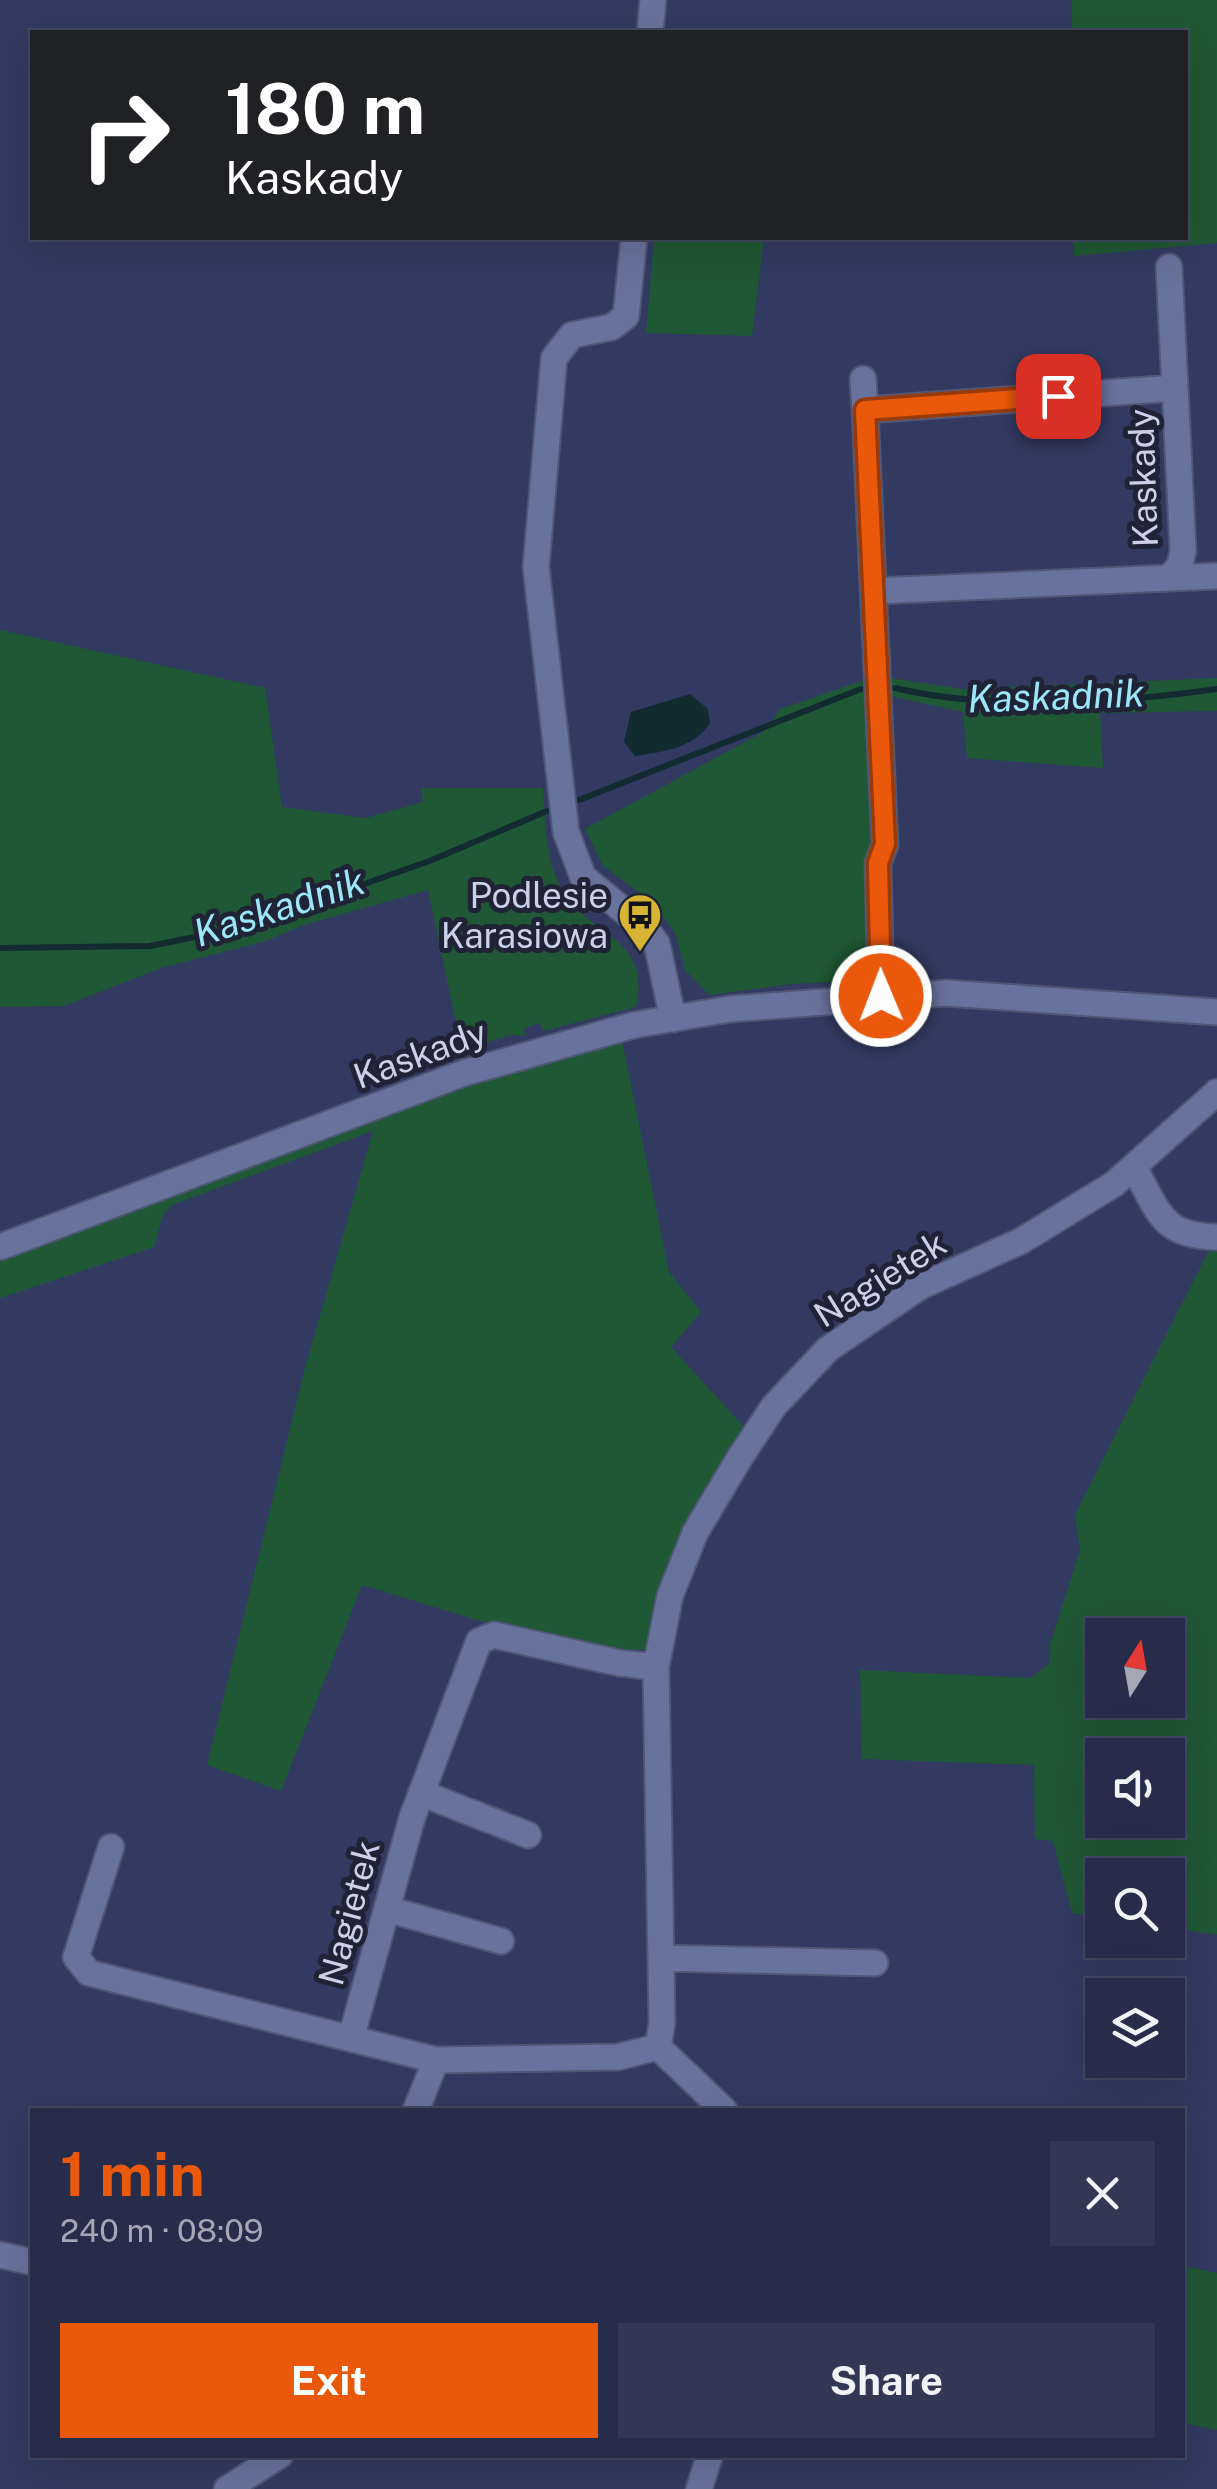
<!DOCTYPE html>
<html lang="en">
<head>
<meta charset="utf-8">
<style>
  :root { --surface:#262c49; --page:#323853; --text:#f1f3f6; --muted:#a4a7b4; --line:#424861; --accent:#ea580c }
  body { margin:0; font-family:"Public Sans",sans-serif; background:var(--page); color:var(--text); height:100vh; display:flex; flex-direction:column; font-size:38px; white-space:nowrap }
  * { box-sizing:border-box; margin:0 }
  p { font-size:32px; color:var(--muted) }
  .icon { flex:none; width:55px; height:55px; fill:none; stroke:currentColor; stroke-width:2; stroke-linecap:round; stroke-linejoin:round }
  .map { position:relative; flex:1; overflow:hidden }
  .details { position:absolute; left:30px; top:2108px; width:1155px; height:350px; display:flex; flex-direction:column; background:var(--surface); border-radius:0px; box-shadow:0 10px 40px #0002,0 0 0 2px var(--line) }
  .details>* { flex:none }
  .guide { position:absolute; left:30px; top:30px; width:1158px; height:210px; border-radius:0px; box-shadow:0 10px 40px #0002,0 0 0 2px var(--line); background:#202124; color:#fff; overflow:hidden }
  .needle { width:65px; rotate:11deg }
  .fabs { position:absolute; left:1085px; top:1618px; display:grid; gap:20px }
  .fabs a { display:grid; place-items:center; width:100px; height:100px; border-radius:0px; background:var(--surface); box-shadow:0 10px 40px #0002,0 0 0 2px var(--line); font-size:50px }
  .pin { position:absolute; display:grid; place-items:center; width:85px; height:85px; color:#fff; margin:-42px; border-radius:20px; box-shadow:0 5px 15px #0006 }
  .me { position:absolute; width:110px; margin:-55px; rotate:359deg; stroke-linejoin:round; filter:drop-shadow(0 0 8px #0008) }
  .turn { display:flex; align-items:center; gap:35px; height:210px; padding:0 30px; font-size:45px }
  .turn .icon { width:130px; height:130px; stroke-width:2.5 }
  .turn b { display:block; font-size:70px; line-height:85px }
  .round { display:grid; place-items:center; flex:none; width:105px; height:105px; border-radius:0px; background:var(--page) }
  .head { display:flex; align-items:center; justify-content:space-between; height:170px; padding:0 30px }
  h1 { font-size:60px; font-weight:700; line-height:75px; color:var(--accent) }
  .primary-button { display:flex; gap:20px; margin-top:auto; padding:20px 30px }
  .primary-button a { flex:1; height:115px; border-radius:0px; background:var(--accent); color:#fff; font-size:40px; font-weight:700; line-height:115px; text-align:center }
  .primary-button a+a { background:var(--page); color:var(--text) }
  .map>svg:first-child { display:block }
</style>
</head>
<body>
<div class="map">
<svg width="1217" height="2489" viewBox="0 0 1217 2489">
  <rect width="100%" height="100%" fill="#323a61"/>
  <path fill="#1f5834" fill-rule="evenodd" d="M1072,0h145v243l-143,13v-18h111v-206h-113z
    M654,238h110l-12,98 -106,-3z
    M0,630l265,58 17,119 84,11 57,-16 -2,-14h122c2,32 2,68 17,98 25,51 93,48 76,121l-93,24 -3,-8 -16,5 1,8 -12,-1 -37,10 -13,10 -35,-165 -124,35 -41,17 -102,26 -97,38 -64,1z
    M890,678l72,11 255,-11v33l-117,2 3,55 -136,-10 -4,-46 -73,-16z
    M868,679l9,166 -4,135 -81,4 -83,11 -24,-25 -10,-37 -24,-32 -48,-35 -18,-37 180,-98 15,-22z
    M622,1041l47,231 32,40 -30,35 72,79 -68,123 -29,100c-75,6 -207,-42 -284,-64l-81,206 -74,-26 98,-397 68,-237 -201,74 -10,12 -8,30 -154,51v-42c208,-67 408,-166 622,-215z
    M1217,1251v684l-49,-8v-52h-66v43l-30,-5 -19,-72 -18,-2 -1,-74 -172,-6 -2,-89 171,8 18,-15 1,-19 30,-94 -5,-35 133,-263zM1102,1635h66v65h-66zM1102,1755h66v65h-66z
    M1183,2266l34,7v157l-34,-7z"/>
  <path fill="#112b30" d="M690,694l18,15 2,14c-16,25 -47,29 -75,33l-11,-14 7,-30z"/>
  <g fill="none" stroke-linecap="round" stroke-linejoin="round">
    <path stroke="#112b30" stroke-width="6" d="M895,688c97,23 223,15 322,1
      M579,800l282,-111
      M0,948l150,-2 94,-19 188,-67 115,-49"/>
    <g stroke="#4f5676" stroke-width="29">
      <path id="minor" d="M650,32l3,-32
        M634,238l-8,78 -14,11 -40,8 -18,23 -18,209 30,265 17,45 63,52 11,15 16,75
        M1169,267l6,121
        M863,379l2,31
        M1169,578l48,-2
        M875,591l294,-13 11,-13 3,-14 -8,-163 -310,22 20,435 -7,18 3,133
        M1134,1168c26,45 27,68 83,69
        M0,1247l464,-174 170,-48 96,-16 216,-16 271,19
        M421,1793l107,42
        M111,1847l-35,110 13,16 347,87
        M387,1909l114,32
        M661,1958l214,5
        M351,2038l61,-220 67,-177 15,-6 125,28 37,4
        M658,2047l4,-24 -6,-356 14,-71 25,-63 44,-74 35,-53 54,-57 93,-63 100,-45 93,-57 103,-92
        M658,2047l66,63
        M416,2110l20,-50 182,-3 40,-10
        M0,2255l32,7
        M227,2489l53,-34
        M699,2489l11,-34"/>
    </g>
    <use href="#minor" stroke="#68739d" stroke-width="25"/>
  </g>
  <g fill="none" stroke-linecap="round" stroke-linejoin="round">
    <g stroke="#983908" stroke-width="25">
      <path id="route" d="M881,996l-3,-133 7,-19 -20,-434 193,-14"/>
    </g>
    <use href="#route" stroke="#ea580c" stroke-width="18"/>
  </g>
  <defs>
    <g id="bus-pin" transform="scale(2.25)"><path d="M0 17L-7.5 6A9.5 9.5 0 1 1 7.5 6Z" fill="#d7b434" stroke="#1f2335"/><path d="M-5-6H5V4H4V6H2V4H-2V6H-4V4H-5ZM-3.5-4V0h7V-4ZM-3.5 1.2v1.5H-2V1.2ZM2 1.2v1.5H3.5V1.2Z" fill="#111"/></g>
  </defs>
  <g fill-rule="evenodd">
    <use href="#bus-pin" x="640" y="915"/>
  </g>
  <g text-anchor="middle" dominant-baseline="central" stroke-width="10" stroke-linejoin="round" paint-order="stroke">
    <g font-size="35" fill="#cad1e9" stroke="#1f2335">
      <text transform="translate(1143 478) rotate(-92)">Kaskady</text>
      <text transform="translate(420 1054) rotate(-20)">Kaskady</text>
      <text transform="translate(880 1279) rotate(-32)">Nagietek</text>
      <text transform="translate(349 1913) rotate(-75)">Nagietek</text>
    </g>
    <g font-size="35" fill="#cad1e9" stroke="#1f2335" text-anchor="end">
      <text x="608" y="895">Podlesie<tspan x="608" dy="40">Karasiowa</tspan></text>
    </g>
    <g font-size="38" font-style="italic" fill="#9be7f8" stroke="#1f2335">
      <text transform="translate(1056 696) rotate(-2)">Kaskadnik</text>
      <text transform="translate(279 907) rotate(-18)">Kaskadnik</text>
    </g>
  </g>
</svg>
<div class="fabs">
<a><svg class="needle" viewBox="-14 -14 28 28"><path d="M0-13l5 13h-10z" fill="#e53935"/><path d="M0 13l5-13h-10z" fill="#a4a7b4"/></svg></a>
<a><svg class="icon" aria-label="sound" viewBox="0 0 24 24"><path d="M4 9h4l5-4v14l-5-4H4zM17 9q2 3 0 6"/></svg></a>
<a><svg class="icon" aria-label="search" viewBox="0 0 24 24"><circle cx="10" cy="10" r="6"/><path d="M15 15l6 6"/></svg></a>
<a><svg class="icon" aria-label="layers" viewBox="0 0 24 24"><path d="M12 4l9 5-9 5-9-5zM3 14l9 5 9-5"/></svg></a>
</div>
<div class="pin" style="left:1058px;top:396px;background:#d93025"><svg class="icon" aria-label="arrive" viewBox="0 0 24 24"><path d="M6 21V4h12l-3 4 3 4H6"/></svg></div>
<svg class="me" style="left:881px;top:996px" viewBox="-20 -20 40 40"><circle r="17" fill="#ea580c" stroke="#fff" stroke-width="3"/><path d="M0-11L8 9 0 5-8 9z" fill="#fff"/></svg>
<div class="guide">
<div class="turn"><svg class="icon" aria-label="right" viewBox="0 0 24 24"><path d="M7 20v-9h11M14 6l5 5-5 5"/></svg><div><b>180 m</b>Kaskady</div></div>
</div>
<section class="details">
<div class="head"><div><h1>1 min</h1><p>240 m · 08:09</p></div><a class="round"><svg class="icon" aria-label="close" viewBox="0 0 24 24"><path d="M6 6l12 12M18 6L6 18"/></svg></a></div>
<div class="primary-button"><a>Exit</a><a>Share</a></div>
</section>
</div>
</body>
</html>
